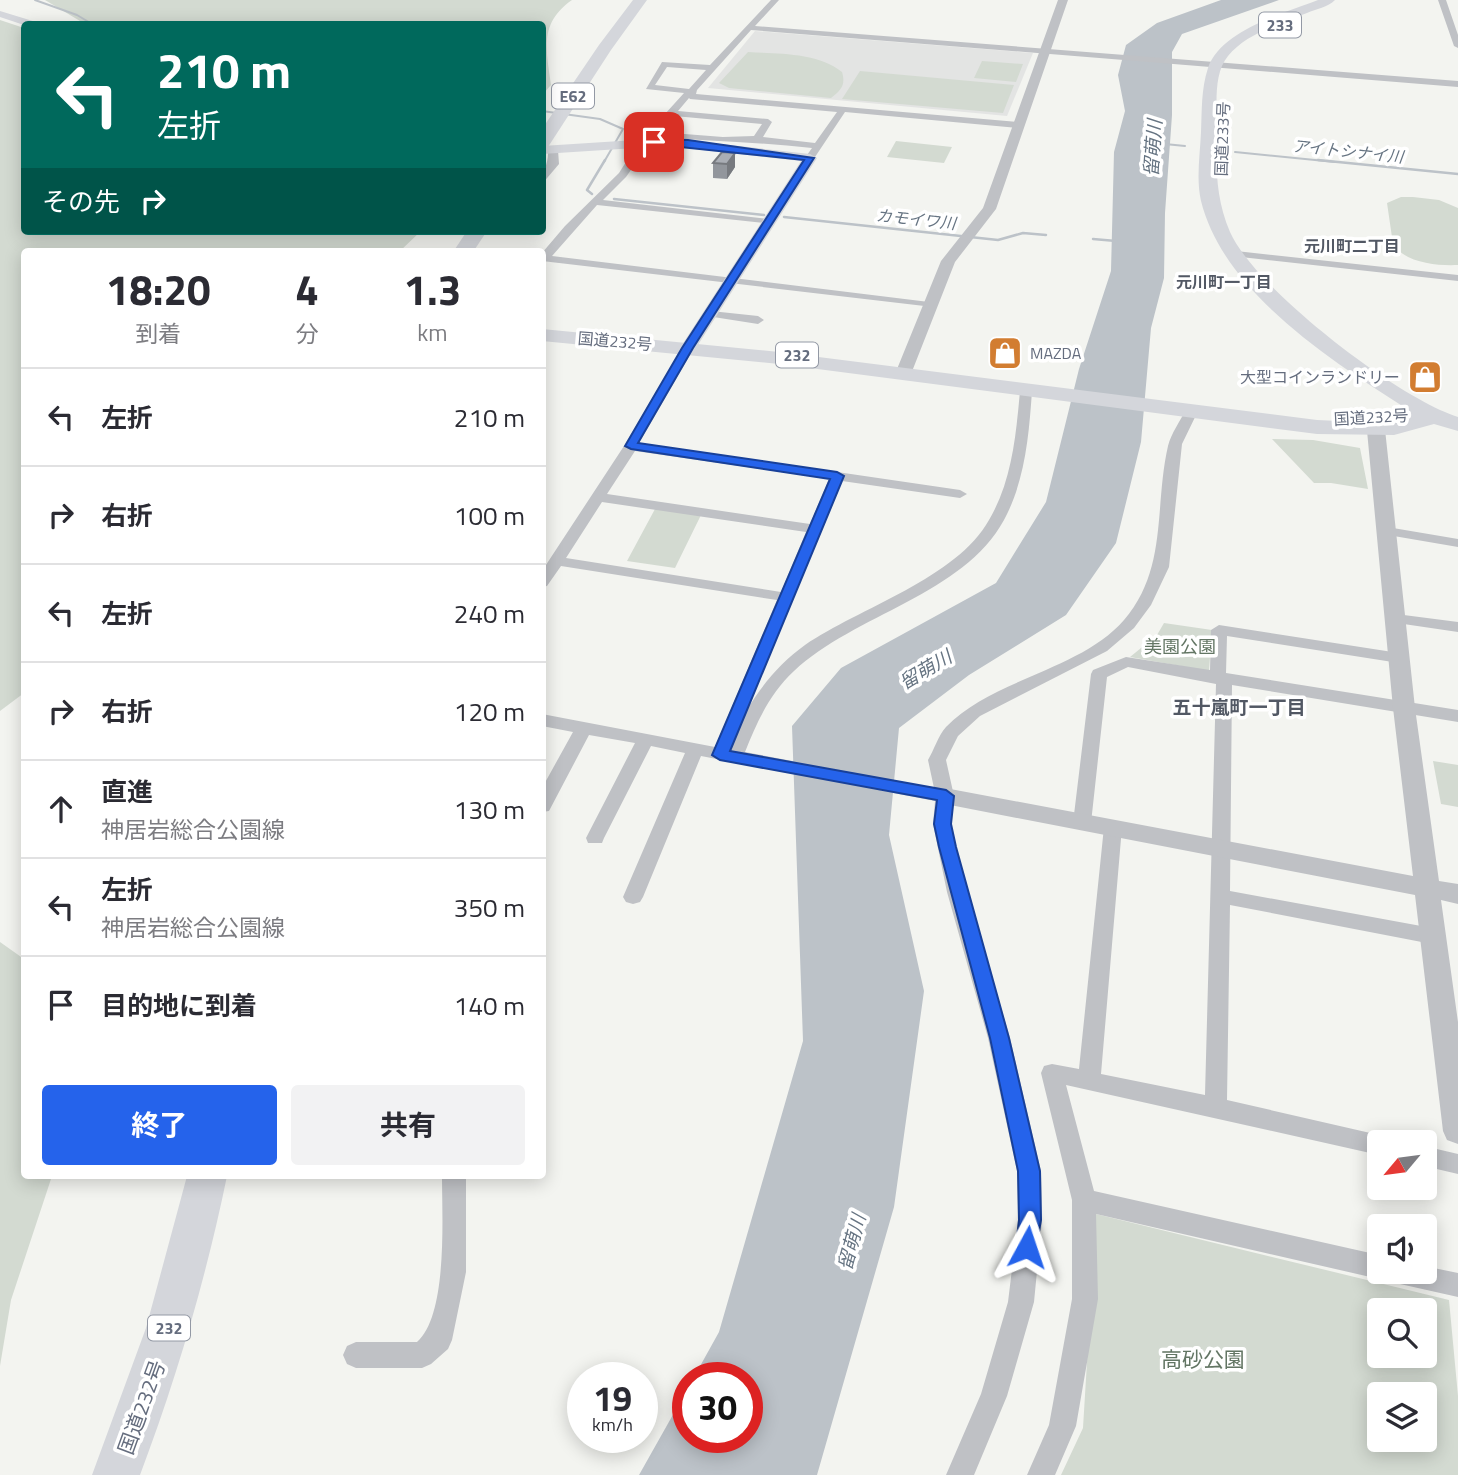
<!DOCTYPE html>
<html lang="ja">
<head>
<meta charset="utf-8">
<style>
  :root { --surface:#fff; --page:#f2f2f3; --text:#2b2b33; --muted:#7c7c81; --line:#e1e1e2; --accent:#2563eb }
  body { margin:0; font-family:"Titillium Web","Noto Sans JP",sans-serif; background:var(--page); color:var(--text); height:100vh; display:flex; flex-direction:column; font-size:26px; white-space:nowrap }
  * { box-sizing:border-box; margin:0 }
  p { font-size:23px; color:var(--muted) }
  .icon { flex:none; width:38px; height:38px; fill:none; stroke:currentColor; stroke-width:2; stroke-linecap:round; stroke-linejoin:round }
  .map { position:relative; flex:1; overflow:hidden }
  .drawer { position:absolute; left:21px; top:248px; width:525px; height:931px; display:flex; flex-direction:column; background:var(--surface); border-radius:7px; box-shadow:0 4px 18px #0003 }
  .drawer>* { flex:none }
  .hud { position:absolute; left:21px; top:21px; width:525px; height:214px; border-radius:7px; box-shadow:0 4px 18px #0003; background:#00695c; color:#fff; overflow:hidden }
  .needle { width:46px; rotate:241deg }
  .tools { position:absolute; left:1367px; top:1130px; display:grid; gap:14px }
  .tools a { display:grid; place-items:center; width:70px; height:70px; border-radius:7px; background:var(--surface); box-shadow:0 4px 18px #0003; font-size:35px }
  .speed { position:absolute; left:567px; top:1362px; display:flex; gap:14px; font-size:35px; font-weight:700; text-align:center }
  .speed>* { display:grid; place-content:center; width:91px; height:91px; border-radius:50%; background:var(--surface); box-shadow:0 4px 18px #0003; line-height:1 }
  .speed small { font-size:18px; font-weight:400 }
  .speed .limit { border:10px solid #d22; background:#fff; color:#111 }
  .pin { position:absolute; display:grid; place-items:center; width:60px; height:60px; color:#fff; margin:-30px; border-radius:14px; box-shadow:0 4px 10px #0006 }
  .me { position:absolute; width:77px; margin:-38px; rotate:5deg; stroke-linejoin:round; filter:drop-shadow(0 0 5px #0008) }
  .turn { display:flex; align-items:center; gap:24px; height:147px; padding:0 21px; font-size:32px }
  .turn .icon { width:91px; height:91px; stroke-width:2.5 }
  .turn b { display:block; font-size:49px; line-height:60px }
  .then { display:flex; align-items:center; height:66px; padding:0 21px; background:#0003; gap:14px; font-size:26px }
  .eta { display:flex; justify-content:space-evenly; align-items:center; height:119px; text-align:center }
  .eta b { font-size:42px; font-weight:700; line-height:49px }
  .button { display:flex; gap:14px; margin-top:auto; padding:14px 21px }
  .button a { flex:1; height:80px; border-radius:7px; background:var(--accent); color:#fff; font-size:28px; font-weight:700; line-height:80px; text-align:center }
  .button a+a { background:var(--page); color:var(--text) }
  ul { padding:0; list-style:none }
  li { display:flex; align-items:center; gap:21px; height:98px; padding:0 21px; border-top:2px solid var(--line) }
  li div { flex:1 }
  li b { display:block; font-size:26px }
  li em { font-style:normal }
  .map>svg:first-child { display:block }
</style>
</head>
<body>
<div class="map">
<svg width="1458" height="1475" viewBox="0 0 1458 1475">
  <rect width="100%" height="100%" fill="#f3f4f0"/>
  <path fill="#e3e4e3" d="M755,31l278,22 -26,63 -299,-28z"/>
  <path fill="#d3dad1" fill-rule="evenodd" d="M45,0h527c-33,23 -26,49 -21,85l-8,9 -1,-70h-457z
    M0,20l24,8v165l-3,3 3,2v33h397l-22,21h-375v441l-24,18z
    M748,52c30,2 69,0 94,20 4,13 -1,18 -11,26l-102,-10 -10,-5z
    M982,61l41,3 -7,18 -42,-4z
    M860,71l154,14 -11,28 -161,-14z
    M896,141l56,6 -8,16 -57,-6z
    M1413,197l26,3 19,8v57c-21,1 -53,-2 -65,-21l-6,-41 14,-6z
    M1272,439l41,1 47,8 8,41 -37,-6h-17z
    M655,509l46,6 -26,53 -48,-7z
    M1164,623l48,7 -3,41 -79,-14 27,-22z
    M1433,761l25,4v42l-17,-3z
    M0,942l24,17v217h28l-41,124 -11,66z
    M1096,1214l353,86 9,96v79h-397l22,-47zM1379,1311h45v45h-45zM1379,1395h45v45h-45z"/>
  <path fill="#bcc2c8" d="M1221,0h58l-97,34 -10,18v63l-7,98 -1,65 -13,50 -10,114 -25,101 -50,72 -97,60 -70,53 -10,107 35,156 -30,216 -77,268h-178l49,-87v49h59v-60h-53l25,-45 84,-291 -11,-315 49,-58 155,-85 50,-81 33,-133 32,-98 3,-119 11,-41 -7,-36 8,-30 31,-22z"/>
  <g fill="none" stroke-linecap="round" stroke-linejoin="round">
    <path stroke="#bcc2c8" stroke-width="2" d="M35,0l42,15 15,9
      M542,111l58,8 23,10 -19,33
      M1165,144l20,2
      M1235,152l100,10"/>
    <path stroke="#bcc2c8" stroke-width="2.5" d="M1318,160l140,14
      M592,194l-5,-4 18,-30
      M614,199l150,16
      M784,217l214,23 25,-7 23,2
      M1093,239l23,2"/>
    <path fill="#bfc1c5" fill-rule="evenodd" d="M771,0h8l-24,26 703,55v6l-707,-57 -54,60 -1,4 322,28 5,3 -5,3 -173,-16 -30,45 -3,1 -5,-3 5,-7c-53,-6 -105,-7 -158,-11l-28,40 -23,23 166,19 4,1v4l-176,-19 -45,51 377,46 6,3 -2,2 -391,-46v-8l23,-27 54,-53 17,-27 48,-53 -38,-4 16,-27 48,3zM667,67l39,3 -17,19 -34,-4zM689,98l1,1 147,13 -22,31 -52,-6 9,-15 -4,-3 -90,-8zM674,116l88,8 -8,12 -31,1 -64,-5z
      M1438,0h8l12,35v13l-4,-2z
      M553,147l5,3 1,14 -17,20c0,-13 7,-20 6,-34z
      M1236,251l222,24v6l-226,-25 -1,-2z
      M711,311l47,5 6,4 -6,4 -51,-8v-4z
      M688,344l6,4 -55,95 321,47 7,4 -7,4 -118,-17 -94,227c15,-24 33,-46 57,-63 54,-37 152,-67 184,-125 23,-39 27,-85 31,-129l6,-4 6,4c-3,44 -7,90 -28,129 -41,75 -149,94 -210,151 -24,22 -37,51 -49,81l189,36 -6,-28c6,-10 10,-24 18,-33 46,-48 135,-57 178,-107 44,-51 30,-113 44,-174 3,-12 13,-27 19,-38h10l1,3 -16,33 -13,123 -18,38 -17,23 -27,23 -127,65 -22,20 -12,24 8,36 -3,28 16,68 43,146 31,133 1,49 -8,82 -27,94 -33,79h-28l35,-81 27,-92 10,-82 -1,-49 -29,-133 -41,-146 -14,-68 2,-23 -234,-45 -58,141 -3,5 -7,2 -7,-2 -3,-5 62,-144 -34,-7 -47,92 -2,5h-14l-2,-5 49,-95 -46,-8 -40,76 -7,1v-24l31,-56 -31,-6v-12l173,33 62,-147 -216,-34 -14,20 -5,1v-16l82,-125 58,-98zM635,451l194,28 -19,45 -203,-30zM602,502l204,30 -25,60 -215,-34z
      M1387,527l71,12v8l-76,-13 -2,-3z
      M1396,614l62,8v10l-68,-10 -2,-3z
      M1219,625l180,28 8,5 -8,5 -172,-27 -1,37 232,37v12l-226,-37 -2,206 202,37 7,2 3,6 -3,6 -7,2 -202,-39 -3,195 152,35 8,3 3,5h-11v12l-313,-70 28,106 285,64v17h45v-6l34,7v24l-58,-13 -9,-4 -3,-6 -9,5 -283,-65 2,85 -22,127 -21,49h-28l22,-50 23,-126v-99l-31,-127 3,-7 8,-2 27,5 25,-242 2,-5h14l2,5 -21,247 104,21 11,-411 -88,-17 -21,10 -16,146 -2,5h-14l-2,-5 18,-149 2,-4 33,-13 84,13 1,-40z
      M1424,1146l34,8v20l-34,-8z
      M442,1176h24v96l-14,68 -4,9 -17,15 -9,4h-66l-9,-4 -4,-9 4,-9 9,-4h61c31,-27 25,-125 25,-166z"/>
    <path fill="#bfc1c5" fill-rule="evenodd" d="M1058,0h10l-72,209 -41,53 -44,112 -2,3h-12l-2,-3 46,-113 42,-53z
      M1375,415l9,5 31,288 24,173 19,3v20l-17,-4 17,122v122l-11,-4 -4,-9 -28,-236 -470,-91 -8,-2 -4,-6 4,-6 8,-2 468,88 -20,-168 -27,-288z"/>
    <path fill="#d4d6db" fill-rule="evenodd" d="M0,11l36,11 1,2 -13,1 -24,-8z
      M667,138l143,16 7,4 -121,190 -8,5 -8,-5 121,-187 -134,-15 -125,8v-8z"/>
    <path fill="#d4d6db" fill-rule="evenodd" d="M1318,0h17c-7,7 -19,9 -28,13 -26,10 -61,21 -79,43 -15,18 -11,50 -11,72 -1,38 -2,69 13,104 25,57 169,167 228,185v14l-24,-7 -40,11 -77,-1 -538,-70 -237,-23v-12l237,23 538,68 43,2 44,-2 -4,-5 7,-6c-75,-48 -183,-116 -206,-208 -5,-22 -1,-46 0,-69 1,-21 0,-43 7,-64 12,-37 76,-55 110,-68z
      M187,1176h40c-21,102 -50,201 -87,299h-48l54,-147z"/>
    <path fill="#d4d6db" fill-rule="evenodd" d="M633,0h14l-36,50 -63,97 -6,1v-19l57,-84z
      M467,231h20l-14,21h-20z"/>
  </g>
  <path fill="#92969c" d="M722,152l13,15 -8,12 -14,-1v-15z"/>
  <path fill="#777a7f" d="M735,153v14l-8,12v-15z"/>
  <path fill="#aaaeb5" stroke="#777a7f" stroke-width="2" d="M722,152l13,1 -8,11 -14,-1z"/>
  <path fill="#2563eb" stroke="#184099" stroke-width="2" d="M654,139l34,1 126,18 -121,190 -55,95 199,29 7,4 -114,275 216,39 8,6 -3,28 5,23 53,191 31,133 1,49 -6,34 -8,4 -8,-4 -3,-7 3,-27 -1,-49 -28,-133 -51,-191 -5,-23 3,-24 -217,-40 -8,-5 118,-276 -199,-30 -6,-3 57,-98 122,-188 -153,-16z"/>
  <defs>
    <g id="shop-square" transform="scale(1.75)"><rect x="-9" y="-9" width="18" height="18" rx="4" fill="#d27d31" stroke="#fff"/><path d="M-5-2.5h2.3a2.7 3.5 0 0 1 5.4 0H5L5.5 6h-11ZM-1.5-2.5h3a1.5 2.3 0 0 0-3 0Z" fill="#fff"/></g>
  </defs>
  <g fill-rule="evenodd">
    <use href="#shop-square" x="1005" y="353"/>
    <use href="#shop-square" x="1425" y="377"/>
  </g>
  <g text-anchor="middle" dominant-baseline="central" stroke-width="7" stroke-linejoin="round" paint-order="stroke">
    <g fill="#fff" stroke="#9399a5" stroke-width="2">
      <rect x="1259" y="12.5" width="42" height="25" rx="5"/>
      <rect x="552" y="83.5" width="42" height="25" rx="5"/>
      <rect x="776" y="342.5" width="42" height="25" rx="5"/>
      <rect x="148" y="1315.5" width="42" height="25" rx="5"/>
    </g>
    <g font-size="16" font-weight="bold" fill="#656d7e">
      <text x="1280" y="25">233</text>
      <text x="573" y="96">E62</text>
      <text x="797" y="355">232</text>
      <text x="169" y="1328">232</text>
    </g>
    <g font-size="16" fill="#656d7e" stroke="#fff">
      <text transform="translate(1222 139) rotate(-88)">国道233号</text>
      <text transform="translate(615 341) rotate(5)">国道232号</text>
      <text transform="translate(1371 417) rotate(-3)">国道232号</text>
    </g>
    <g font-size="16" font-style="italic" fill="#667482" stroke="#fff">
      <text transform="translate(1348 151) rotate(6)">アイトシナイ川</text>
      <text transform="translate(916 219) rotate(6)">カモイワ川</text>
    </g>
    <g font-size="16" font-weight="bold" fill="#525864" stroke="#fff">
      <text x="1352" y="246">元川町二丁目</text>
      <text x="1224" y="282">元川町一丁目</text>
    </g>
    <g font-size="16" fill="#656d7e" stroke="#fff" text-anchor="start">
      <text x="1030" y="353">MAZDA</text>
      <text x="1400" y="377" text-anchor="end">大型コインランドリー</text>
    </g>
    <g font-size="18" fill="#637664" stroke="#fff">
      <text x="1180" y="646">美園公園</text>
    </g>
    <g font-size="19" font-style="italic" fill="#667482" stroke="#fff">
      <text transform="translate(1152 148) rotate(-86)">留萌川</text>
      <text transform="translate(925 669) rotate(-31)">留萌川</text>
      <text transform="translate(851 1242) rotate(-75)">留萌川</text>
    </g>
    <g font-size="19" font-weight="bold" fill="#525864" stroke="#fff">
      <text x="1239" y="706">五十嵐町一丁目</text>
    </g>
    <g font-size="21" fill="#637664" stroke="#fff">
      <text x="1203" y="1359">高砂公園</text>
    </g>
    <g font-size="21" fill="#656d7e" stroke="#fff">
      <text transform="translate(141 1407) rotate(-70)">国道232号</text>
    </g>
  </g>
</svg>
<div class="tools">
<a><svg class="needle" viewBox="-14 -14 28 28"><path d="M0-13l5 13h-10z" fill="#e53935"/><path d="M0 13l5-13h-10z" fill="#7c7c81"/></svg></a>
<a><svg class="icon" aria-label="sound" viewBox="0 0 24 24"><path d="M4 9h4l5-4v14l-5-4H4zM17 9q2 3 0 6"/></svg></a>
<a><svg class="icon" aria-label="search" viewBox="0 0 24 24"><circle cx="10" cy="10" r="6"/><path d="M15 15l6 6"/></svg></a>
<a><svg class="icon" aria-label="layers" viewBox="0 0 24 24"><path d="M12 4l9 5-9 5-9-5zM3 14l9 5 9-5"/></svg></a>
</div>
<div class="speed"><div>19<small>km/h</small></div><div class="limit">30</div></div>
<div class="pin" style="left:654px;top:142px;background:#d93025"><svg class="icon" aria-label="arrive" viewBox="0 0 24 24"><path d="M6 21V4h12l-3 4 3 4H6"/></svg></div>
<svg class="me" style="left:1027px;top:1247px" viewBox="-20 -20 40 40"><path d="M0-17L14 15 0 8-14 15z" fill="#2563eb" stroke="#fff" stroke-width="4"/></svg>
<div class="hud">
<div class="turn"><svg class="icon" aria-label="left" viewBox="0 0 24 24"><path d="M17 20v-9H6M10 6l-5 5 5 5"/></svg><div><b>210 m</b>左折</div></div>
<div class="then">その先<svg class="icon" aria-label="right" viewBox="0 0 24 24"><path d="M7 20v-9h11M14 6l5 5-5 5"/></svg></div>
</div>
<section class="drawer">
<div class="eta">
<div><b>18:20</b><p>到着</p></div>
<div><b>4</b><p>分</p></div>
<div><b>1.3</b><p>km</p></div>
</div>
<ul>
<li><svg class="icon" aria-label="left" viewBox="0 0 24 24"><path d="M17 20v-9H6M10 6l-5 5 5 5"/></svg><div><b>左折</b></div><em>210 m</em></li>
<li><svg class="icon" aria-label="right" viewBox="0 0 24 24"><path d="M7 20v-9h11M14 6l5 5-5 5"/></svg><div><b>右折</b></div><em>100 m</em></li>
<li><svg class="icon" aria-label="left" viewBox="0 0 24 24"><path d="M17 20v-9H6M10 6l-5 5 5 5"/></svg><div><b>左折</b></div><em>240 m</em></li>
<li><svg class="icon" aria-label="right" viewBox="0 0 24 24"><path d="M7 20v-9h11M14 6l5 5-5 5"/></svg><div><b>右折</b></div><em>120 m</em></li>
<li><svg class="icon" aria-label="ahead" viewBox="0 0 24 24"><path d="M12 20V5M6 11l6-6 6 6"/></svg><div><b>直進</b><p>神居岩総合公園線</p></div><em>130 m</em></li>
<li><svg class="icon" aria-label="left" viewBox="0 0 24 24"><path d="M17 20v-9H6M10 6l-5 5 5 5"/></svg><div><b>左折</b><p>神居岩総合公園線</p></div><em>350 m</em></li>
<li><svg class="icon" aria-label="arrive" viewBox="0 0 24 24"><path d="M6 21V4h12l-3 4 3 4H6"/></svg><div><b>目的地に到着</b></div><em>140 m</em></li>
</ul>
<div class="button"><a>終了</a><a>共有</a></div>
</section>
</div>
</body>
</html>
